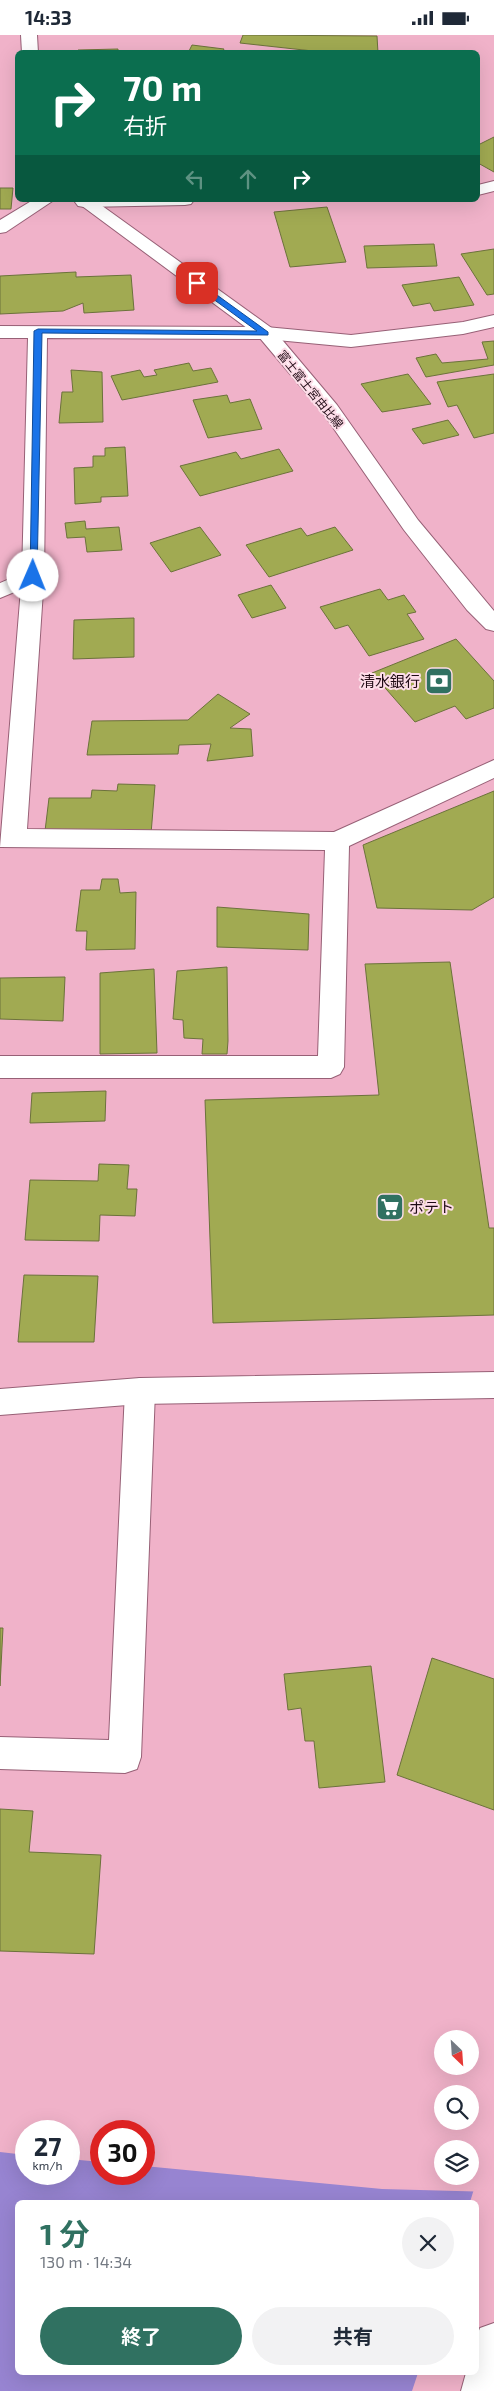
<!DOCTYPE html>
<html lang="ja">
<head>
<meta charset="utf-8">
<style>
  :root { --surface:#fff; --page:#f2f2f3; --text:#1f2937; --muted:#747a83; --accent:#307161 }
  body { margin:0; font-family:"Exo 2","Noto Sans JP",sans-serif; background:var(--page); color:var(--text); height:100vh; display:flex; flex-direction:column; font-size:19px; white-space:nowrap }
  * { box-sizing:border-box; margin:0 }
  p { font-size:16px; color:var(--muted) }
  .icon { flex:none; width:28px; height:28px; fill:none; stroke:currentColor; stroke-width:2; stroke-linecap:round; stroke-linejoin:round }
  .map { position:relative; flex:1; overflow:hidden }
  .drawer { position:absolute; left:15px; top:2165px; width:464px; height:175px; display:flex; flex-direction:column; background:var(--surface); border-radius:8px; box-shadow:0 5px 20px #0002 }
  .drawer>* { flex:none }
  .top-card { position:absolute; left:15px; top:15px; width:465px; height:152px; border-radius:8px; box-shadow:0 5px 20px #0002; background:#0b6e4f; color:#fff; overflow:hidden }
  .needle { width:32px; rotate:155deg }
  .tools { position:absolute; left:434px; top:1995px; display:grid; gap:10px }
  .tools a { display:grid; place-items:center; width:45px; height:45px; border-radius:50%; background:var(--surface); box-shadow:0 5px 20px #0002; font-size:25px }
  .speed { position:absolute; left:15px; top:2085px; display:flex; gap:10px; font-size:25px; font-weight:700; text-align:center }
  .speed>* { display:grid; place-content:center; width:65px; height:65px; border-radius:50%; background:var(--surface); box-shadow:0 5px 20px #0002; line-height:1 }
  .speed small { font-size:12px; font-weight:400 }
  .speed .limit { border:8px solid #d22; background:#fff; color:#111 }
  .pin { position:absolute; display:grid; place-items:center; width:42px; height:42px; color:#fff; margin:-21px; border-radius:10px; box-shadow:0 2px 8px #0006 }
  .me { position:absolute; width:55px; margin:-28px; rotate:1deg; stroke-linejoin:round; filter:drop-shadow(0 0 4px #0008) }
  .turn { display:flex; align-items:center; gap:18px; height:105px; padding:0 25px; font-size:22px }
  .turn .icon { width:65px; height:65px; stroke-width:2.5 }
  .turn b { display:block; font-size:35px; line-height:42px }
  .lanes { display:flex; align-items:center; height:48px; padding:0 25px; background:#0003; justify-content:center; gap:25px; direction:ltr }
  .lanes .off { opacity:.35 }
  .round { display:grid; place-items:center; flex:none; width:52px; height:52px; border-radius:26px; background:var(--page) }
  .overview { display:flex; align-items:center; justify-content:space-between; height:85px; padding:0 25px }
  h1 { font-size:30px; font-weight:700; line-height:38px; color:var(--accent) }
  .primary-button { display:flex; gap:10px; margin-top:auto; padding:10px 25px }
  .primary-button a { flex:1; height:58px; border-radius:30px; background:var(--accent); color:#fff; font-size:20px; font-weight:700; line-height:58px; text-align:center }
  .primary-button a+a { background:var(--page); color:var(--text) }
  .status { display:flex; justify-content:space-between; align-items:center; height:35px; padding:0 25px; background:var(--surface); direction:ltr }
  .status svg { height:14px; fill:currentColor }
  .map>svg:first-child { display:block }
</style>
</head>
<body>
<div class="status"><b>14:33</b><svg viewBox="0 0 49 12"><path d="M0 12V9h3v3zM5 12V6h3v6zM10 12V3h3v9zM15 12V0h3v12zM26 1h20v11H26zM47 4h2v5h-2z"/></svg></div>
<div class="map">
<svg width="494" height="2356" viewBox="0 0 494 2356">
  <rect width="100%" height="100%" fill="#f0b2c9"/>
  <path fill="#9784d1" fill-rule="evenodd" d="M0,2117l26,3v19h43v-15l32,3v12h43v-8l238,23 112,3v199h-494zM18,2168h458v170h-458z"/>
  <path fill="#f0b2c9" d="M474,2154l20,1v201h-82l6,-18h58v-170l-6,-1z"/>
  <path fill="#a1aa52" stroke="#6c723b" d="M243,0l134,1 1,17 -56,-1 -82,-9z
    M192,10l32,4 -2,4h-34z
    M118,14v4h-40v-3z
    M494,102v35l-16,-9v-18z
    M0,153h13l-2,21h-11z
    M327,172l19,55 -56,5 -16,-55z
    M434,209l3,22 -70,2 -3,-22z
    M494,214v45l-7,1 -26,-41z
    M76,237v5l55,-2 3,35 -50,3 -1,-10 -20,8 -63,3v-38z
    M459,242l15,28 -40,6 -4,-8 -17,3 -11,-21z
    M494,306v24l-68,12 -10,-19 20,-4 6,9 46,-4 -6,-17z
    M189,328l4,8 18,-3 7,14 -96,18 -11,-24 29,-6 4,7 13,-2 -3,-5z
    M71,335l31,2 1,50 -44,1 3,-31h11z
    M408,339l23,30 -49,8 -21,-28z
    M494,339v59l-20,5 -17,-33 -9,2 -11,-25z
    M227,360l3,8 20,-4 12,30 -54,9 -15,-38z
    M448,385l11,15 -36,9 -11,-15z
    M125,412l3,49 -27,1v5l-26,2 -1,-36 19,-1v-11h12v-8z
    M279,414l14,22 -93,25 -20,-30 56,-14 5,7z
    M85,486l1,8 33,-2 3,23 -35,2 -2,-15 -18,1 -2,-15z
    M200,492l21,28 -50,17 -21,-29z
    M335,492l18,23 -84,27 -23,-32 55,-17 6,8z
    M271,550l15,23 -34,10 -14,-23z
    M380,554l8,11 16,-5 12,17 -9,2 17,25 -55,17 -21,-31 -13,4 -15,-22z
    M134,583v39l-61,2 1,-39z
    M456,604l38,42v27l-28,11 -11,-13 -40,16 -43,-49z
    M218,659l32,20 -20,14 21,1 2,27 -46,5 4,-17 -32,1 -1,9 -91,1 5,-34 96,-1z
    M118,749l37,1 -4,49 -106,-3 4,-33h42l1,-8 25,1z
    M494,756v106l-22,13 -95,-2 -14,-63z
    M102,844h16l2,14 16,-1 -1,57 -49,1 1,-19h-11l5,-41h19z
    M217,872l92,7 -1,36 -91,-3z
    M450,927l39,266h5v87l-281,8 -8,-223 174,-5 -14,-131z
    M227,932l1,74 -1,13h-25l1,-15 -19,-1 -1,-18 -10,-1 4,-48z
    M154,934l3,84 -57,1v-81z
    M65,942l-2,44 -63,-2v-41z
    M106,1056l-1,30 -75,2 2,-30z
    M99,1129l30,1 -2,24h10l-2,27 -35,-1 -1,26 -74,-1 5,-60 68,1z
    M24,1240l74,1 -4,66h-76z
    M0,1593h3l-3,58z
    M432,1623l62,21v131l-97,-35z
    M371,1631l14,116 -66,6 -5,-47h-9l-4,-33 -13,2 -4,-36z
    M0,1774l33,2 -4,41 72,3 -7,99 -94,-3z"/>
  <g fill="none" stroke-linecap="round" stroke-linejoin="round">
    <g stroke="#976076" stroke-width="2">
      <path id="service" d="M33,534l8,2 3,5 -3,5 -41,17v-15z"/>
    </g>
    <g stroke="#976076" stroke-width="2">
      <path id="minor" d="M494,146v10l-16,4v-10z
        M33,165h21l-48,32 -6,1v-13z
        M77,165h117l-3,4 -6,1 -101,2 -6,-1 -3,-4z
        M494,280v12l-31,7 -112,13 -85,-8 -219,-1 -3,238 -17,253 307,3 160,-72v18l-145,68 -5,221 -4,7 -9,4h-331v-22h318l7,-206 -325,-3 22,-271 6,-238h-28v-12l266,1 85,8 112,-13z
        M140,1343l10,4 5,9 -14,366 -4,12 -12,4 -125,-4v-32l109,3 16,-349 5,-9z"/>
    </g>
    <g stroke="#976076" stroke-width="2">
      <path id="tertiary" d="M494,1337v26l-354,6 -140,11v-26l140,-11z"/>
    </g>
    <g stroke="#976076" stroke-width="2">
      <path id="primary" d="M21,0h16l1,18h-16z
        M74,165h20l179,129 64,76 81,115 76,91v20l-8,-2 -19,-19 -63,-80 -81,-117 -64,-76z
        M494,2288v68h-33l5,-18h10v-35l4,-10z"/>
    </g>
    <use href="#service" fill="#fff" fill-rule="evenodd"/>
    <use href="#minor" fill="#fff" fill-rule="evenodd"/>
    <use href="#tertiary" fill="#fff" fill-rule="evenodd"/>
    <use href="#primary" fill="#fff" fill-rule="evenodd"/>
  </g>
  <path fill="#1a73e8" stroke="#114b97" d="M194,247h5l69,50v3l-226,-2 -5,243 -7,2 4,-247 4,-2 219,2 -63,-46z"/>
  <defs>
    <g id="bank-square" transform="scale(1.4375)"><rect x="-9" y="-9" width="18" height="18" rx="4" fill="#307161" stroke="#fddde8"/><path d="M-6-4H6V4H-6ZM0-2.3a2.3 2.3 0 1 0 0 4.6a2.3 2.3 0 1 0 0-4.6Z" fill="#fff"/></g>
    <g id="supermarket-square" transform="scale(1.4375)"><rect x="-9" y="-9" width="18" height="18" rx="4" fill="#307161" stroke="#fddde8"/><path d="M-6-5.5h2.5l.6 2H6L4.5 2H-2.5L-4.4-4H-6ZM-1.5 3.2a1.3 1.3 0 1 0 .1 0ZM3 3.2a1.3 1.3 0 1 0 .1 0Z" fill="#fff"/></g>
  </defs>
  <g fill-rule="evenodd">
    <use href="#bank-square" x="439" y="646"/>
    <use href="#supermarket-square" x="390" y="1172"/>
  </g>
  <g text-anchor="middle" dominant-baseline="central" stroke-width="4" stroke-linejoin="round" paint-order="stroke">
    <g font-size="12" fill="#1f0a14" stroke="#fddde8">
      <text transform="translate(311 354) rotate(51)">富士富士宮由比線</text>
    </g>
    <g font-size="15" fill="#1f0a14" stroke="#fddde8" text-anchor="end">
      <text x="420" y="646">清水銀行</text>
      <text x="409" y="1172" text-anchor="start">ポテト</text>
    </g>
  </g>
</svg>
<div class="tools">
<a><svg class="needle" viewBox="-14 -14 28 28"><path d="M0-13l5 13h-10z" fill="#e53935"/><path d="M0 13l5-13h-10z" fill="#747a83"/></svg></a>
<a><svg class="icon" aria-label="search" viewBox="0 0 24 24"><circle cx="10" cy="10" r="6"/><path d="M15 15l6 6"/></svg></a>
<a><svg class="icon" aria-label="layers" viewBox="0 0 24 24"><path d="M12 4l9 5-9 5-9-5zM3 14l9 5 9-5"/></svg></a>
</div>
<div class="speed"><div>27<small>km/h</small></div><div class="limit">30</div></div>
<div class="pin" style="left:197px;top:248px;background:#d93025"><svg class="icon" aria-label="arrive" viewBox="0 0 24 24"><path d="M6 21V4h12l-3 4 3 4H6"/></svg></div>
<svg class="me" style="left:33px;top:541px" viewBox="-20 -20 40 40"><circle r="19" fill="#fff"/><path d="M0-13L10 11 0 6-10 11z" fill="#1a73e8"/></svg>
<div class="top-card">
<div class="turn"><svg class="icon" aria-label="right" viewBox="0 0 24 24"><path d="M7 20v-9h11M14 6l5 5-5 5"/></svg><div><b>70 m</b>右折</div></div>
<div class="lanes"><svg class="icon off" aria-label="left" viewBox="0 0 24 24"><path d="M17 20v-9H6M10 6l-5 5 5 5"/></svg><svg class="icon off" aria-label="ahead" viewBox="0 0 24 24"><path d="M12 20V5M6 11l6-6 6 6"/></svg><svg class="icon" aria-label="right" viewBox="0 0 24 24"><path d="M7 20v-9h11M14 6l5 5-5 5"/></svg></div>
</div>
<section class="drawer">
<div class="overview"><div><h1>1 分</h1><p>130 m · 14:34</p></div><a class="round"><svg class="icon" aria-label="close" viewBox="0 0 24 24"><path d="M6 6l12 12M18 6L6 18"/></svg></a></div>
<div class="primary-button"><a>終了</a><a>共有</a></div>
</section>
</div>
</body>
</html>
